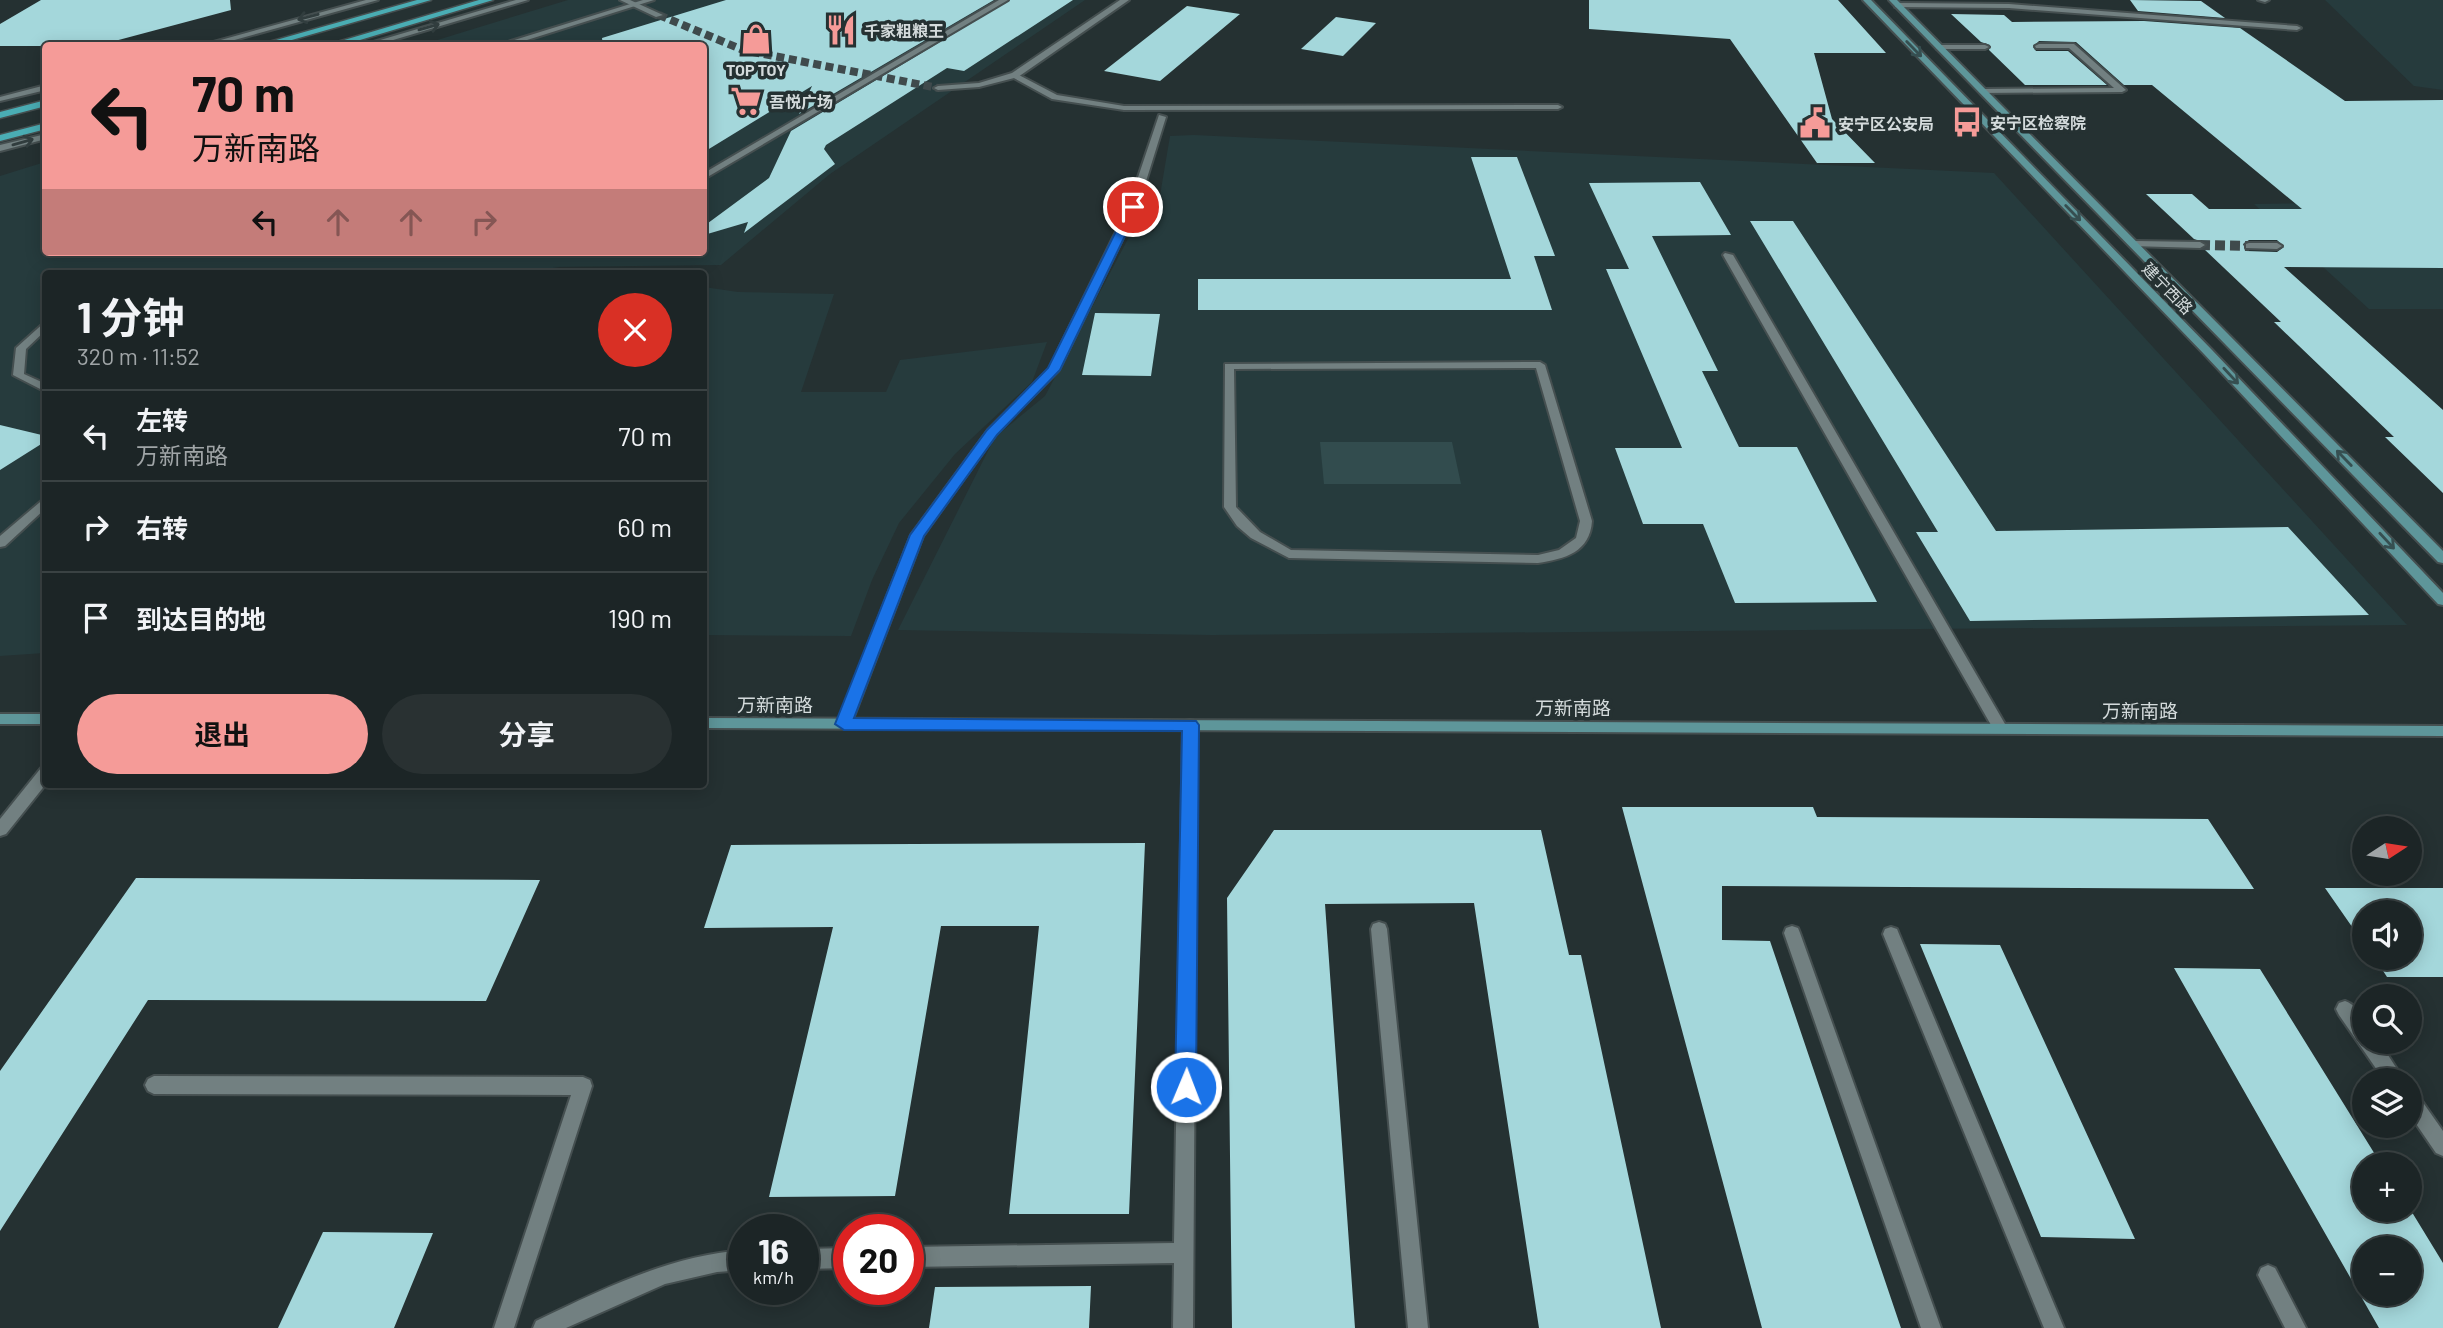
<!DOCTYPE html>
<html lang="zh">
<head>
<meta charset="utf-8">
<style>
  :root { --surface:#1c2526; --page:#293132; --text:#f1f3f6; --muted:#a0a5a7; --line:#3a4243; --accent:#f59b98 }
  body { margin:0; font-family:Barlow,"Noto Sans SC",sans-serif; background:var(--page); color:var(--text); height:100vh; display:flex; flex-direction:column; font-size:26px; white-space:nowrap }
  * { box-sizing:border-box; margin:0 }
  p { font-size:23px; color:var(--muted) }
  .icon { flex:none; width:38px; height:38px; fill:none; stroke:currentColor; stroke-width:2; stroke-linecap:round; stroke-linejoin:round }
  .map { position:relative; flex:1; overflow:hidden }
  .panel { position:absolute; left:42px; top:270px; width:665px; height:518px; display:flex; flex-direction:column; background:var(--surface); border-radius:7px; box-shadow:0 4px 18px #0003,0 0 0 2px var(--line) }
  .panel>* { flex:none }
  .banner { position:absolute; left:42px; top:42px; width:665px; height:214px; border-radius:7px; box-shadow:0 4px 18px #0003,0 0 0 2px var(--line); background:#f59b98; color:#111; overflow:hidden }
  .needle { width:46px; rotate:78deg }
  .buttons { position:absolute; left:2352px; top:816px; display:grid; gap:14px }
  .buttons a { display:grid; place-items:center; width:70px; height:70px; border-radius:50%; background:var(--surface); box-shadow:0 4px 18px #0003,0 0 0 2px var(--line); font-size:35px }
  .speed { position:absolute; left:728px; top:1214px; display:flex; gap:14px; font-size:35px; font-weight:700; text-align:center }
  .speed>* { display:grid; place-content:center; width:91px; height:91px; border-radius:50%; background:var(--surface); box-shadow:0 4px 18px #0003,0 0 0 2px var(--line); line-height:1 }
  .speed small { font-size:18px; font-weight:400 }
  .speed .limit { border:10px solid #d22; background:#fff; color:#111 }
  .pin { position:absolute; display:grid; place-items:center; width:60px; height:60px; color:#fff; margin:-30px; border:4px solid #fff; border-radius:50%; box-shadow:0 2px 7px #0007 }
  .me { position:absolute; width:77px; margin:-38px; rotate:1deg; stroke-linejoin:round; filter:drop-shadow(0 0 5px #0008) }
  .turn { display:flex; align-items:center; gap:24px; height:147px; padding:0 35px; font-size:32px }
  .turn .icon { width:91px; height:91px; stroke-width:2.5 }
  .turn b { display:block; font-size:49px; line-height:60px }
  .lanes { display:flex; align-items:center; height:66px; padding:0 35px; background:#0003; justify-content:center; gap:35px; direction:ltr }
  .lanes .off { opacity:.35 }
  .round { display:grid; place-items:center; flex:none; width:74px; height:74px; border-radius:37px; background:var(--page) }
  .head { display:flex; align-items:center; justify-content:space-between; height:119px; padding:0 35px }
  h1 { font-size:42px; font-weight:700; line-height:52px }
  .action { display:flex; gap:14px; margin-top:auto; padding:14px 35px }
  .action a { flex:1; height:80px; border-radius:42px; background:var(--accent); color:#111; font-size:28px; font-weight:700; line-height:80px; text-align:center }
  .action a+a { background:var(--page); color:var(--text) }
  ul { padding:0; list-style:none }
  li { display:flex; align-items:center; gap:21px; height:91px; padding:0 35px; border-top:2px solid var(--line) }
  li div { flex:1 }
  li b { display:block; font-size:26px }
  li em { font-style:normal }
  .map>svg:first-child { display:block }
</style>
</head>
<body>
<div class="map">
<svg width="2443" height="1328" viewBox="0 0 2443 1328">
  <rect width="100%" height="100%" fill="#253132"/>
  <path fill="#263b3d" d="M568,0h517l-255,174 -109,91 -168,2 40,6h-547l-1,380 -45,3v-480l45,-14 1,90h658v-206l-283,-1z
    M2325,0h118v90l-29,-4z
    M1194,135l800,38 413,452 -1195,10 -314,-5 97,-193 50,-41 84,-159 25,-6 16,-95z
    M2443,185v124h-74l-115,-105 165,-2z
    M704,287l34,5 96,2 -33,98h85l14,-32 147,-18 -15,40 -77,72 -56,69 -27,57 -21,56 -147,-1z"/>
  <path fill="#324c4e" d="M1320,442h132l9,42h-137z"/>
  <path fill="#a4d7db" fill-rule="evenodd" d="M41,0h189l1,10 -135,36h-96v-22z
    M726,0h268l-195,114 13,-28 -108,66v-106h-101l-1,-8z
    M1010,0h63l-109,71 -17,-3 -121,77 -2,4 11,15 -91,69 4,-11 -44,13v-9l65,-48 22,-47z
    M1589,0h249l48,53h-72l18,66 43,44h-58l-87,-124 -141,-10z
    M2130,0l71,1 24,17 -87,-7z
    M1187,6l53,8 -80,67 -56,-10z
    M1951,14l53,1 8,7 132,-1 96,7 105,73 98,-1v168l-159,-1 159,143v83l-58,-56h9l-120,-115h7l-77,-73 3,-3 -1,-3 -12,-4 -48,-45h46l17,15h93l-150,-124h-28l-48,-43 -37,-1 -6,6 3,4h32l39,34h-82l-36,-35 1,-5 -9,-3zM2249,240h28l7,7 -7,5 -31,-1 -3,-7z
    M1336,17l40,6 -33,33 -42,-7z
    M1471,157h46l38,99h-21l18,54h-354v-31h313z
    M1700,182l31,53 -79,1 66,135h-16l37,76h58l80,155 -142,1 -32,-79h-60l-28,-76h67l-76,-179h23l-40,-86z
    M1750,221h43l203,310 292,-4 81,88 -399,6 -54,-89h22z
    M1095,313l65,1 -9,62 -69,-1z
    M0,425l46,11v5l-46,29z
    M1622,807h191l4,10 391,2 46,70 -532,-3v54l48,1 131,387h-139z
    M1274,830h267l28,125h12l80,373h-122l-65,-425 -149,1 30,424h-123l-5,-430z
    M1145,843l-16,371h-120l30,-288h-98l-46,270 -126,1 64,-270 -129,1 27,-83z
    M136,878l404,2 -54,121 -338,-1 -148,231v-160z
    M2325,888h118v89h-56l-13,-20h36v-45h-46v32z
    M1920,944l80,1 135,294 -94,-2z
    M2174,968l86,1 121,195h-17v45h46l33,54v65h-64zM2364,1248h46v45h-46z
    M323,1232l110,1 -39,95h-116z
    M1091,1286l-2,42h-160l6,-41z"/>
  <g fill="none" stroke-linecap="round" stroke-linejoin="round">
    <path stroke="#3f4a4c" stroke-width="8" stroke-dasharray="8 4.5" stroke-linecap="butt" d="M659,15l84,35 195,38"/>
    <path stroke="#3f4a4c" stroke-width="10" stroke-dasharray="10 5" stroke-linecap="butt" d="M2200,245l49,1"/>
    <g stroke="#454f50" stroke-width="4">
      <path id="service" d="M1898,3l111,1 288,22 4,2 -4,2 -288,-22 -114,-1z
        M2039,44h35l52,46 -4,2 -141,1 -1,-2 4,-2 130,-1 -45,-40h-33l-1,-2z
        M1940,45h45l4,2 -4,2h-48l-1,-2z
        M1015,73l42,22 67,11 434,-1 4,2 -4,2 -434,1 -72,-11 -40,-22 -1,-2z
        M1159,115l7,2 -28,90 -79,163 -63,64 -73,102 -72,188 -2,4h-10l-2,-4 74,-189 77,-105 61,-61 79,-162z
        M1725,253l8,2 272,469 2,4 -2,4h-10l-272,-477z
        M46,321v9l-20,19 -2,25 22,10v8l-33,-17 3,-27z
        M1540,362l5,3 47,156c-2,31 -27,38 -54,42l-249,-5 -38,-20 -14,-12 -13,-19 1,-143zM1536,368l44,153 -4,17 -17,12 -21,5 -247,-5 -31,-18 -24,-25 -2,-138z
        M46,497v11l-41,38 -5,1v-11z
        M1190,720l5,1 2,4 -4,603h-20l1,-65 -266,4v-20l266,-4 9,-518 2,-4z
        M2345,1001c17,6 19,24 19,40h15l25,39h-20l-45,-65 -3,-6 3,-6z
        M154,1076l429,1 7,3 2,6 -78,242h-20l77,-233 -417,-1 -6,-3 -3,-6 3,-6z
        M2410,1091l7,3 26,37v25l-7,-3 -26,-38z
        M849,1248v20l-46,1v-20z
        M744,1250v20l-27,2 -52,12 -99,44h-33l3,-7c67,-32 132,-65 208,-71z"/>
    </g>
    <g stroke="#454f50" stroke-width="4">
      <path id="pedestrian" d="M643,0h11l-146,46h-13z
        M999,0h9l-304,179v-6z"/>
    </g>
    <g stroke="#454f50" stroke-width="4">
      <path id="minor" d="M366,0h12l-165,46h-14z
        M516,0h12l-155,46h-13z
        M620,0h10l33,15 -7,2z
        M1120,0h9l-111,77 -39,10 -41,3 -4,-2 4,-2 41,-3 33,-10z
        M2258,0h11l-4,2z
        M46,85v5l-46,11v-4z
        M46,134v5l-46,12v-6z
        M2135,241l65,1 5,3 -5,3 -68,-2 -2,-2z
        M2249,243h28l5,3 -5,3 -31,-1v-4z
        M46,766v18l-40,50 -6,2v-17l41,-51z
        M1379,922l6,2 2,5 41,399h-20l-37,-399 2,-5z
        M1792,926l6,2 2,5 141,395h-20l-137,-395 2,-5z
        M1891,927l6,2 2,5 165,394h-20l-161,-394 2,-5z
        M2268,1265l7,3 31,60h-21l-27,-53 3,-7z"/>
    </g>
    <g stroke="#454f50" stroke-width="4">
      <path id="secondary" d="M1863,0h8l341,350 231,243v12l-5,-1 -234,-250z
        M1889,0h8l546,551v12l-5,-1z
        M0,714h46v10h-46z
        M704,718l1739,8v10l-1739,-8z"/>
    </g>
    <g stroke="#454f50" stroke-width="3">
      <path id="primary" d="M417,0h14l-160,46h-16z
        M479,0h14l-153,46h-16z
        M46,100v6l-46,12v-6z
        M46,123v6l-46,12v-6z"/>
    </g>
    <use href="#service" fill="#728081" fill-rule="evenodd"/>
    <use href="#pedestrian" fill="#728081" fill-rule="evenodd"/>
    <use href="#minor" fill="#728081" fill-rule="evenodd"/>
    <use href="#secondary" fill="#5e969a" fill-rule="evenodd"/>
    <use href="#primary" fill="#4aadb4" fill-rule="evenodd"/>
  </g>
  <defs><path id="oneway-shaft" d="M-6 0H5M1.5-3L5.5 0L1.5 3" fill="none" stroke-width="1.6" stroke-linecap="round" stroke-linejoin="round" transform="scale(1.75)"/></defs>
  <g stroke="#313d3e">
    <use href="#oneway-shaft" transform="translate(308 17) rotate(165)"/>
    <use href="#oneway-shaft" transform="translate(429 27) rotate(-16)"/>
    <use href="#oneway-shaft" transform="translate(23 142) rotate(-16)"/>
  </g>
  <g stroke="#364f51">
    <use href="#oneway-shaft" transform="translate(1914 49) rotate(46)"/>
    <use href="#oneway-shaft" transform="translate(2073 213) rotate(46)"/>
    <use href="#oneway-shaft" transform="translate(2231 376) rotate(47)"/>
    <use href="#oneway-shaft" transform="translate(2344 458) rotate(-134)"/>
    <use href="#oneway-shaft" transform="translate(2387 541) rotate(47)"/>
  </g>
  <path fill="#1a73e8" stroke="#114b97" stroke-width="2" d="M1133,204l6,3 -79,163 -63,65 -73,101 -70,182 342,3 3,4 -3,362 -3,6 -7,3 -8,-3 -3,-6 7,-356 -338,-1 -9,-6 75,-189 77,-105 61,-62 80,-161z"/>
  <defs>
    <g id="restaurant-bare" transform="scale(2.415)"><path d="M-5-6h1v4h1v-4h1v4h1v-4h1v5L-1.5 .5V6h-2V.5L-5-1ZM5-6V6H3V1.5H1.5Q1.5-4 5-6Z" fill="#f59b98" stroke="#253132" stroke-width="2.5" paint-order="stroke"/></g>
    <g id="shop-bare" transform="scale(2.415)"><path d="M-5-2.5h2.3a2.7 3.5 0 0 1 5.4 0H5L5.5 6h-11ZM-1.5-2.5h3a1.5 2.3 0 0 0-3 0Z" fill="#f59b98" stroke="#253132" stroke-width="2.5" paint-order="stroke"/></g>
    <g id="supermarket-bare" transform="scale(2.415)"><path d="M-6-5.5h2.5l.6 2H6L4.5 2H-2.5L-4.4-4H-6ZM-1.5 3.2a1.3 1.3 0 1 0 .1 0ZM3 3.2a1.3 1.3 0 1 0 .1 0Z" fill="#f59b98" stroke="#253132" stroke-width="2.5" paint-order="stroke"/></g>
    <g id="bus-bare" transform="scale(2.415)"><path d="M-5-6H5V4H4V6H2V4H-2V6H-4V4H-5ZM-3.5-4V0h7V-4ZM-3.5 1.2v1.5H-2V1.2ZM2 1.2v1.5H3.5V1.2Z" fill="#f59b98" stroke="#253132" stroke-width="2.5" paint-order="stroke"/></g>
    <g id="civic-bare" transform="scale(2.415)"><path d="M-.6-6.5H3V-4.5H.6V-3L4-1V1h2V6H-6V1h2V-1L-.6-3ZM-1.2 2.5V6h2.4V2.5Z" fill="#f59b98" stroke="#253132" stroke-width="2.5" paint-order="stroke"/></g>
  </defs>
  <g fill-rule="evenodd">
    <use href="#restaurant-bare" x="841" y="30"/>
    <use href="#shop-bare" x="756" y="39"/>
    <use href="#supermarket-bare" x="746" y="101"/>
    <use href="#bus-bare" x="1967" y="122"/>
    <use href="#civic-bare" x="1815" y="123"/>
  </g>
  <g text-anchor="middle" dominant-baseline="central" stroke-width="7" stroke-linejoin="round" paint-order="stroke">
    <g font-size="16" font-weight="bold" fill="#d4dbdc" stroke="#253132" text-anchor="start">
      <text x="864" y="30">千家粗粮王</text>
      <text x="756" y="69" text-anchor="middle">TOP TOY</text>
      <text x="769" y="101">吾悦广场</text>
      <text x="1990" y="122">安宁区检察院</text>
      <text x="1838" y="123">安宁区公安局</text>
    </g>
    <g font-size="16" fill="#d4dbdc" stroke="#253132">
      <text transform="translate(2168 288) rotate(46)">建宁西路</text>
    </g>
    <g font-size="19" fill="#d4dbdc" stroke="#253132">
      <text x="775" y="704">万新南路</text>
      <text x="1573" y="707">万新南路</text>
      <text x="2140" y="710">万新南路</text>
    </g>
  </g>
</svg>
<div class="buttons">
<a><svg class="needle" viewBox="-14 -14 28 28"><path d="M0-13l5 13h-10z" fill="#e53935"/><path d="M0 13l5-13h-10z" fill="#a0a5a7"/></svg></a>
<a><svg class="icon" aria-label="sound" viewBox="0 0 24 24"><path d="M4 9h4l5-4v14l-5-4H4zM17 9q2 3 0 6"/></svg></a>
<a><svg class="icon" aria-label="search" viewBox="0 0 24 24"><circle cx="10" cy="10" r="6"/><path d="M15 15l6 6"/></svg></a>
<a><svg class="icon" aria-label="layers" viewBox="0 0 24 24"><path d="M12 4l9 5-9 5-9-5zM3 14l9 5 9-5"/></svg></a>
<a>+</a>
<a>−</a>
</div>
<div class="speed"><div>16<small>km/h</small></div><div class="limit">20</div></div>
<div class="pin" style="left:1133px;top:207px;background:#d93025"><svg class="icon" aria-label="arrive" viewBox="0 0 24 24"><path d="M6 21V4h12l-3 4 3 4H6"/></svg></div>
<svg class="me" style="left:1186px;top:1087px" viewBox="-20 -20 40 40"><circle r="17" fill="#1a73e8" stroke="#fff" stroke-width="3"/><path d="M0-11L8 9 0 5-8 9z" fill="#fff"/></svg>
<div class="banner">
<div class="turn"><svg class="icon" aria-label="left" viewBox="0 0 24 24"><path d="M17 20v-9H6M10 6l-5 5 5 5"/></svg><div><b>70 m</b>万新南路</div></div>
<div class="lanes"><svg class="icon" aria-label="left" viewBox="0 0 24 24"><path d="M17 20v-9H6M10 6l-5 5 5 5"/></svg><svg class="icon off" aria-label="ahead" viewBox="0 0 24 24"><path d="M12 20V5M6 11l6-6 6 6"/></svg><svg class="icon off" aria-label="ahead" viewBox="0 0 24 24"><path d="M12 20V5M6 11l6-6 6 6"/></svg><svg class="icon off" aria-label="right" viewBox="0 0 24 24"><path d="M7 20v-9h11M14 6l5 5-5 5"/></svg></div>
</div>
<section class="panel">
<div class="head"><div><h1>1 分钟</h1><p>320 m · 11:52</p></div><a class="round" style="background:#d93025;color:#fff"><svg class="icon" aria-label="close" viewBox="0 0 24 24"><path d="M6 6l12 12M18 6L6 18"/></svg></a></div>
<ul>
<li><svg class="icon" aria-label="left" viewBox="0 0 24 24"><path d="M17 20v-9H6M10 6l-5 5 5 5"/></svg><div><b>左转</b><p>万新南路</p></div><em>70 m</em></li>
<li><svg class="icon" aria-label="right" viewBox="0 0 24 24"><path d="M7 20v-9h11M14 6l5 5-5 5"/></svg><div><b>右转</b></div><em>60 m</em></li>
<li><svg class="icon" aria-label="arrive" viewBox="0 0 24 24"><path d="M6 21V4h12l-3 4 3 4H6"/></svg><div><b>到达目的地</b></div><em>190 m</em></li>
</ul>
<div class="action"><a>退出</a><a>分享</a></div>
</section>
</div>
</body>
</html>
